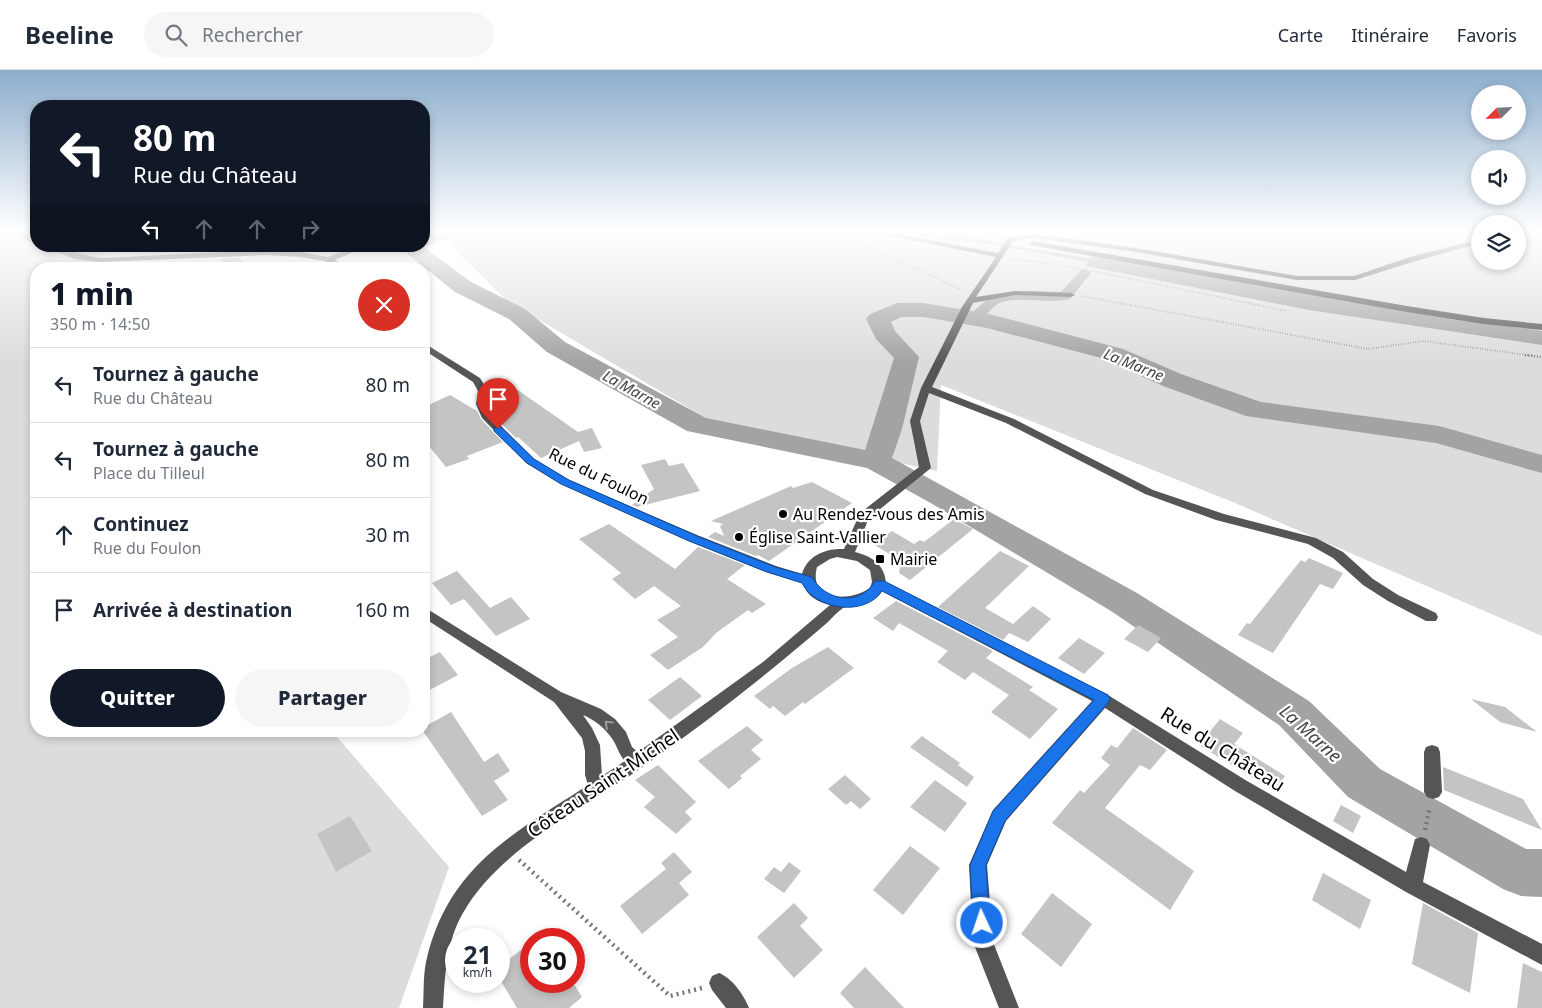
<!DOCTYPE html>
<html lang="fr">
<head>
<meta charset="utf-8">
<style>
  :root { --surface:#fff; --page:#f6f6f7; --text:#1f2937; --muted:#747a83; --line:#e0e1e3; --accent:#111827 }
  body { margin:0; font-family:"Noto Sans",sans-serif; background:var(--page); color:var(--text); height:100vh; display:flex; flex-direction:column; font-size:19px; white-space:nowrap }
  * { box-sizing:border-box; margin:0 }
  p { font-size:16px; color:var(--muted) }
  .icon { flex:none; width:28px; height:28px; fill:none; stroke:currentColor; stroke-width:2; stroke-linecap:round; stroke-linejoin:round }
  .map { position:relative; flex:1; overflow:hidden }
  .details { position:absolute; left:30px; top:192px; width:400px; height:475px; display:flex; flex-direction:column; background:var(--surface); border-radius:20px; box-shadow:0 2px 8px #0003 }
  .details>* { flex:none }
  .banner { position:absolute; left:30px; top:30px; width:400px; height:152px; border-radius:20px; box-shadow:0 2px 8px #0003; background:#111827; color:#fff; overflow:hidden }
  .needle { width:32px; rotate:246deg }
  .fabs { position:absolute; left:1471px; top:15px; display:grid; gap:10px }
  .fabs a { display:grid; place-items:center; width:55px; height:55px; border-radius:50%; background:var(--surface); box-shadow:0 2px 8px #0003; font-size:25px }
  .speed { position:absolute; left:445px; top:858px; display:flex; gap:10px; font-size:25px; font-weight:700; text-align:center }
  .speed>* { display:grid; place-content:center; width:65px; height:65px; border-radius:50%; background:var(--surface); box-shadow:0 2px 8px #0003; line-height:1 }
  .speed small { font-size:12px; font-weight:400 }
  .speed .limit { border:8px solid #d22; background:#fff; color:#111 }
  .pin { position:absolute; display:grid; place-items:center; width:42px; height:42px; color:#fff; margin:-51px -21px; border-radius:50% 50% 50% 0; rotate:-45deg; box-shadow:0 0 5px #0007 }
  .pin .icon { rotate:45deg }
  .me { position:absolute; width:55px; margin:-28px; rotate:357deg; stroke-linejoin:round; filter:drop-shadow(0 0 4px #0008) }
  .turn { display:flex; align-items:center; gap:18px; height:105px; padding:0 20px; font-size:22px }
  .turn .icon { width:65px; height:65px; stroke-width:2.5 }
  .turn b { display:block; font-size:35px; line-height:42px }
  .lanes { display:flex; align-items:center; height:48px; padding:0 20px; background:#0003; justify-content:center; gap:25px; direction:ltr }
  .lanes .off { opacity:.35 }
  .round { display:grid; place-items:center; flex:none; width:52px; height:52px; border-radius:26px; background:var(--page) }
  .overview { display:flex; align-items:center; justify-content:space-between; height:85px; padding:0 20px }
  h1 { font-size:30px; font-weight:800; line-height:38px; color:var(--accent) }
  .action { display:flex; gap:10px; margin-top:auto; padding:10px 20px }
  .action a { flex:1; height:58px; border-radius:30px; background:var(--accent); color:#fff; font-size:20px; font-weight:800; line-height:58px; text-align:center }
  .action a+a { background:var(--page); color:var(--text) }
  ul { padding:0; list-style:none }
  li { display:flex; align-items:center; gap:15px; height:75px; padding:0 20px; border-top:1px solid var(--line) }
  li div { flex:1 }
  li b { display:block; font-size:19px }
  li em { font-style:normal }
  header { display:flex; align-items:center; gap:30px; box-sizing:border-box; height:70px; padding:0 25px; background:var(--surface); border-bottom:1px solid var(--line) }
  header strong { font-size:24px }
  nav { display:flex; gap:28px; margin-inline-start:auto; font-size:18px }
  .search { width:350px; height:45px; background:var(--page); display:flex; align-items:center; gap:12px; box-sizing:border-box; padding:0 18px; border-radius:28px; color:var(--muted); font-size:19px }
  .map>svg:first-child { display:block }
</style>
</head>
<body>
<header>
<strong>Beeline</strong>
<div class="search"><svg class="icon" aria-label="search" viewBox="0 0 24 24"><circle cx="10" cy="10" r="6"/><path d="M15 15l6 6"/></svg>Rechercher</div>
<nav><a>Carte</a><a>Itinéraire</a><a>Favoris</a></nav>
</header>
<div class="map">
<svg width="1542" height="938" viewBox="0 0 1542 938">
  <rect width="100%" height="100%" fill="#fff"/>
  <path fill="#dcdcdc" d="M0,162h36v14h58l12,9 -15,14h-55v462h296l117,136 -50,141h-399z
    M438,162h1042v29h38v-29h24v404l-307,-133 -294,-118 -4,86 -223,-48 -207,-122z"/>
  <path fill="#a3a3a3" d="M897,162h60l45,12 79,13 9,2 2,-3 33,5 318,55 99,15v14l-233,-35 -223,-44 2,-4 -91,-17 -62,-6z"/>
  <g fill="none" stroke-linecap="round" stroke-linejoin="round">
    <path fill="#a3a3a3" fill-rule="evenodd" d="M1085,199l6,4 -21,26c-22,5 -46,-3 -68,3 -12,4 -16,18 -27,21l-7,-4c24,-34 56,-28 93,-27l20,-22z"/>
    <path fill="#a3a3a3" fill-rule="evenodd" d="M430,162h28l-2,4 -29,10 -1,3 45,33 54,27 40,33 141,76 159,32 29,-92 -18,-19 -10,-20 4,-5 27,-11h27l65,11 134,35 58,25 80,28 178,24 103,29v18l-106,-30 -190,-27 -83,-30 -58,-27 -118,-31 -63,-11h-23l-10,5 4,9 24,26 -17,72 -10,29 245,135 172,108 71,68 146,80h16v48l-21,-1 -18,-7 -155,-92 -69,-72 -168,-114 -182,-109 -62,-34 -180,-37 -140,-79 -38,-33 -54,-27 -46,-37 -3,-4 1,-5h17v-11z"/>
  </g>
  <path fill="#c4c4c4" d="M239,188l6,7 -15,4 -10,-10z
    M512,316l66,46 14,-4 10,20 -18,4 -5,-11 -38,17 -23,-21 -2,1 -22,-22 -4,-9 12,-17z
    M450,325l27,16 4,8 22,23 -36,14 2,3 -23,8 -22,-27v-33z
    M665,389l4,7 14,-3 17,28 -63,16 -5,-2 22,-16 -13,-24z
    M812,412l40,21 -83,58 -11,-6 -2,1 -48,-19 7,-5 9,4 -4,-10 3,-2 -12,-3 80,-35 2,2z
    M954,449l19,10 -63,51 -11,-7 2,-12 -28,-17 19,-13 22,13 6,-4 4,2z
    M609,454l66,45 23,-22 47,18 -18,14 39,25 -14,9 -4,-3 -32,23 -13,14 -35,23 -18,-15 28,-18 -21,-17 24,-14 -27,-20 -19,13 -23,-20 9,-6 -42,-34z
    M1000,481l29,15 -44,42 28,16 20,-18 18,13 -23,23 -19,-9 -6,7 -65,-33z
    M1309,488l34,15 -10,16 -13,-5 -47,69 -35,-18 9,-12 3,1 51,-64 4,2z
    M457,501l33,37 21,-11 19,22 -34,17 -32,-37 -13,6 -19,-22z
    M896,531l97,50 -7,7 47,29 -4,3 29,19 -28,30 -39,-27 18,-17 -36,-23 -8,8 -28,-18 11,-11 -49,-28 -6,8 -20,-13z
    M1138,555l23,13 -13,14 -24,-13z
    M1079,568l26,15 -21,21 -26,-16z
    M828,577l26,21 -49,36 -2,-2 -18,14 -12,-10 -3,3 -16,-13 38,-28z
    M440,582l18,23 -34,18v-33z
    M680,607l22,19 -32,24 -22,-20z
    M1471,629l34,8 32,25 -37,-10z
    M451,642l33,50 14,-9 12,18 -16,10 14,19 -26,16 -59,-85 1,-4z
    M1220,649l23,14 -9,11 51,32 -11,15 -75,-46z
    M747,656l16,14 -12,10 10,9 -21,17 2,2 -13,11 -31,-28z
    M1133,658l34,22 -17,20 -10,-5 -35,43 89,63 -24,39 -118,-87 28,-33 4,3 26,-28 -9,-7 10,-13 6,3z
    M922,666l38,27 -2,2 16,12 -7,10 -57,-40z
    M658,695l38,37 -11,10 7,7 -16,15 -32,-27 11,-10 -20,-17z
    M1443,697l80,32 19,31 -98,-40z
    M845,705l26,24 -11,10 -9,-8 -5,4 -18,-16z
    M935,710l32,23 -22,29 -35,-25z
    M1341,735l20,11 -8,17 -20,-12z
    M350,746l22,35 -36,21 -19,-38z
    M910,776l30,22 -37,47 -30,-25z
    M674,782l18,20 -13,11 10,12 -47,39 -22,-28 46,-37 -5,-6z
    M789,792l12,9 -17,22 -20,-14 10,-12 7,5z
    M1323,803l48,27 -11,29 -48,-29z
    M1052,823l40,31 -31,43 -40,-33z
    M794,833l14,15 -8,8 23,24 -29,28 -37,-41z
    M1423,833l55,30 -8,60 -58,-29z
    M531,872v39h41l10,16 -13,11h-52l-18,-30v-11z
    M1523,893l19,9v36h-25z
    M865,897l39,41h-50l-14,-15z"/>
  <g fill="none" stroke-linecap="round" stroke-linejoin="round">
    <path stroke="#777" stroke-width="2" stroke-dasharray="0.5 2" stroke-linecap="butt" d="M837,162l125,58
      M974,162l24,4
      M1010,190l23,1 54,9 200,41
      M1081,226l287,53 55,-8 111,15"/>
    <path stroke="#777" stroke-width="2.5" stroke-dasharray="1 2" stroke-linecap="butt" d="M1525,285l17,2"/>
    <path stroke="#777" stroke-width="4.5" stroke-dasharray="2 4" stroke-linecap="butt" d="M1425,760l5,-23
      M519,790l151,136 32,-8"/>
    <path fill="#555" fill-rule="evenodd" d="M12,162h9l15,8v5z
      M871,162h16l111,21 10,-16 27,-3 101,14 161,28h57l56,-19 70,-18v4l-64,18 -61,19h-58l-161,-28 -101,-14 -22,3 -37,56 39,-6 56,2 4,2 -4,2 -56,-2 -42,8 -41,84 82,32 139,71 71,24 92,24 27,14 30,27 25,16 38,18 2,4 -2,4h-10l-38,-20 -25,-16 -30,-27 -25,-14 -92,-24 -71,-26 -139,-71 -77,-30 -9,28 11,47 -62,50 -14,34c16,4 29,12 31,30l222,113 139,86 159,91 9,-33 6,-2 6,2 3,6 -7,37 119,62v21l-136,-73 -171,-101 -130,-83 -99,113 -19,44 6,77 26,66h-20l-26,-66 -4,-77 24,-55 99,-109 -210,-110c-9,14 -25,10 -37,16 -6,3 -12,10 -17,15 -59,51 -120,99 -184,144 -60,42 -145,83 -181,147 -17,29 -18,63 -20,95h-20c1,-15 0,-31 3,-46 21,-95 87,-128 162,-177l-3,-10v-24l-3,-13 -28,-36 -130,-84v-11l137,85 40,17 14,10 11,13 6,15 6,5 125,-90 67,-57c-12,-3 -24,-9 -27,-22l-37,-11 -77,-31 -128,-57 -35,-21 -44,-45 -6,-14 2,-13 -5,-9 -49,-32v-7l56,35 8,13 -2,13 6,13 42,42 35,21 128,55 79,31 26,8c5,-18 23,-26 42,-25l16,-36 59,-46 -9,-46 11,-33 41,-81 34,-50zM837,487l20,4 13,9 2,12 -2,6c-21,14 -62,14 -53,-21l13,-8zM583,645c12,5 23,14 30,25 5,8 6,15 12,21l-23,15 -2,-31 -8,-17z
      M1033,171l374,65 77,12 58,6v6l-58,-6 -77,-12 -377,-67 -1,-2z
      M42,176c19,0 38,9 58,12l166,-8 34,2 28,5 29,-11h10l-32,14 16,9h-11l-15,-8 -25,-4 -34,-2 -166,7 -25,-3z
      M1432,675l6,2 2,5 2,40 -3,5 -6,2 -6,-2 -3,-5v-40l2,-5z
      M719,903c13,5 25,22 30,35h-23l-14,-18 -3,-7 3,-7z"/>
  </g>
  <defs><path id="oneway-chevron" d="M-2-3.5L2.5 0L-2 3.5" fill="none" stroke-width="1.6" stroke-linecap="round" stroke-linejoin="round" transform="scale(1.25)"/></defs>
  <use stroke="#999" href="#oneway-chevron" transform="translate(608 654) rotate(-137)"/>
  <linearGradient id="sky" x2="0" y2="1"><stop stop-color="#8cadcc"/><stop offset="0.55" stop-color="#fff"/><stop offset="1" stop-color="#fff" stop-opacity="0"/></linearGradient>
  <rect width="1542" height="294" fill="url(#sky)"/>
  <path fill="#1a73e8" stroke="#114b97" d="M494,357h7l33,32 35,21 128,56 78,31 37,10c13,24 48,30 63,4h9l224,114 2,4 -2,4 -103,118 -19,44 4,58 -2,6 -6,3 -7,-3 -2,-6 -3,-58 23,-54 101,-111 -212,-109c-17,26 -67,19 -80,-8l-35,-11 -78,-31 -128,-57 -34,-21 -33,-32z"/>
  <g fill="#000" stroke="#fff" stroke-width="2">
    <circle cx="783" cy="444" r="5"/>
    <circle cx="739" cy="467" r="5"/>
    <rect x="875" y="484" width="10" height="10" rx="2.5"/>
  </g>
  <g text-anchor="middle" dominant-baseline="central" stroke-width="4.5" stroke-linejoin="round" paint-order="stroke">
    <g font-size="15" font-style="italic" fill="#444" stroke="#fff">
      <text transform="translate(1134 294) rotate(22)">La Marne</text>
      <text transform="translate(632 319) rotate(29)">La Marne</text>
    </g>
    <g font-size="16" fill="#000" stroke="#fff">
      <text transform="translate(599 406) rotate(26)">Rue du Foulon</text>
    </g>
    <g font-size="16" fill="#000" stroke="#fff" text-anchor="start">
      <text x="793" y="444">Au Rendez-vous des Amis</text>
      <text x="749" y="467">Église Saint-Vallier</text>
      <text x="890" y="489">Mairie</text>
    </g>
    <g font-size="18" font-style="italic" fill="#444" stroke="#fff">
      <text transform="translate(1311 663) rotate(42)">La Marne</text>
    </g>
    <g font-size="19" fill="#000" stroke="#fff">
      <text transform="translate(1223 679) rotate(32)">Rue du Château</text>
      <text transform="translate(603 713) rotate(-34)">Côteau Saint-Michel</text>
    </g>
  </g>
</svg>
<div class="fabs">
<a><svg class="needle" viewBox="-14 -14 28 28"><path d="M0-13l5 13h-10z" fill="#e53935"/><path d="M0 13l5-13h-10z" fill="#747a83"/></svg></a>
<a><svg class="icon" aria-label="sound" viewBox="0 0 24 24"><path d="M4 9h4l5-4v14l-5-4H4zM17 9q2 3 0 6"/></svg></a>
<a><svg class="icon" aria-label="layers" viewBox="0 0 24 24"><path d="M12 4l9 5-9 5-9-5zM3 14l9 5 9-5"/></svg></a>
</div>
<div class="speed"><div>21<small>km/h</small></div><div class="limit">30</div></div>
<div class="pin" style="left:498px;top:359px;background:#d93025"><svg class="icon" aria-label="arrive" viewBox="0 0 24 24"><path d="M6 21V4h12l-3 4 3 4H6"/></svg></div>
<svg class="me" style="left:982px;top:853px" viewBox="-20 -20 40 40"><circle r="17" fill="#1a73e8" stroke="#fff" stroke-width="3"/><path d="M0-11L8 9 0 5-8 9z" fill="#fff"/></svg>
<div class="banner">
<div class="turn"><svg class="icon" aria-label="left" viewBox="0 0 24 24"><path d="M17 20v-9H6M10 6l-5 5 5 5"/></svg><div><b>80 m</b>Rue du Château</div></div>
<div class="lanes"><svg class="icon" aria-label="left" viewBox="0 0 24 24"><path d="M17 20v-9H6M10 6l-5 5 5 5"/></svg><svg class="icon off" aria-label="ahead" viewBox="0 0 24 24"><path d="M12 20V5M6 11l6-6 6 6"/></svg><svg class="icon off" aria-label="ahead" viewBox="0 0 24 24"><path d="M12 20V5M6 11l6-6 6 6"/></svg><svg class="icon off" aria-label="right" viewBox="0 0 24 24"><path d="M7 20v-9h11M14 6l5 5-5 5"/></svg></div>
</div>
<section class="details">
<div class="overview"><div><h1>1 min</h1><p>350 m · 14:50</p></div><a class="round" style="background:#d93025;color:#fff"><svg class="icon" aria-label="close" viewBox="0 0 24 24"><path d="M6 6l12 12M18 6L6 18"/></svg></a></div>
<ul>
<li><svg class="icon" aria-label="left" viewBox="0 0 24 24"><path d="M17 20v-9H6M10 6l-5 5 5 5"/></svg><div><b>Tournez à gauche</b><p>Rue du Château</p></div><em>80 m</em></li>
<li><svg class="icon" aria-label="left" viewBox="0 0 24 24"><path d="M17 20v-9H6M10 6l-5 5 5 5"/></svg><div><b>Tournez à gauche</b><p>Place du Tilleul</p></div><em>80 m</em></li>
<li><svg class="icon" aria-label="ahead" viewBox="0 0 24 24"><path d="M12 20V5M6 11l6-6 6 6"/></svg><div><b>Continuez</b><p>Rue du Foulon</p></div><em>30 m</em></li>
<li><svg class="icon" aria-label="arrive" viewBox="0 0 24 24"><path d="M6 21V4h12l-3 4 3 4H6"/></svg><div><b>Arrivée à destination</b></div><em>160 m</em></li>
</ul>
<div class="action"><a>Quitter</a><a>Partager</a></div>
</section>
</div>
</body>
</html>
